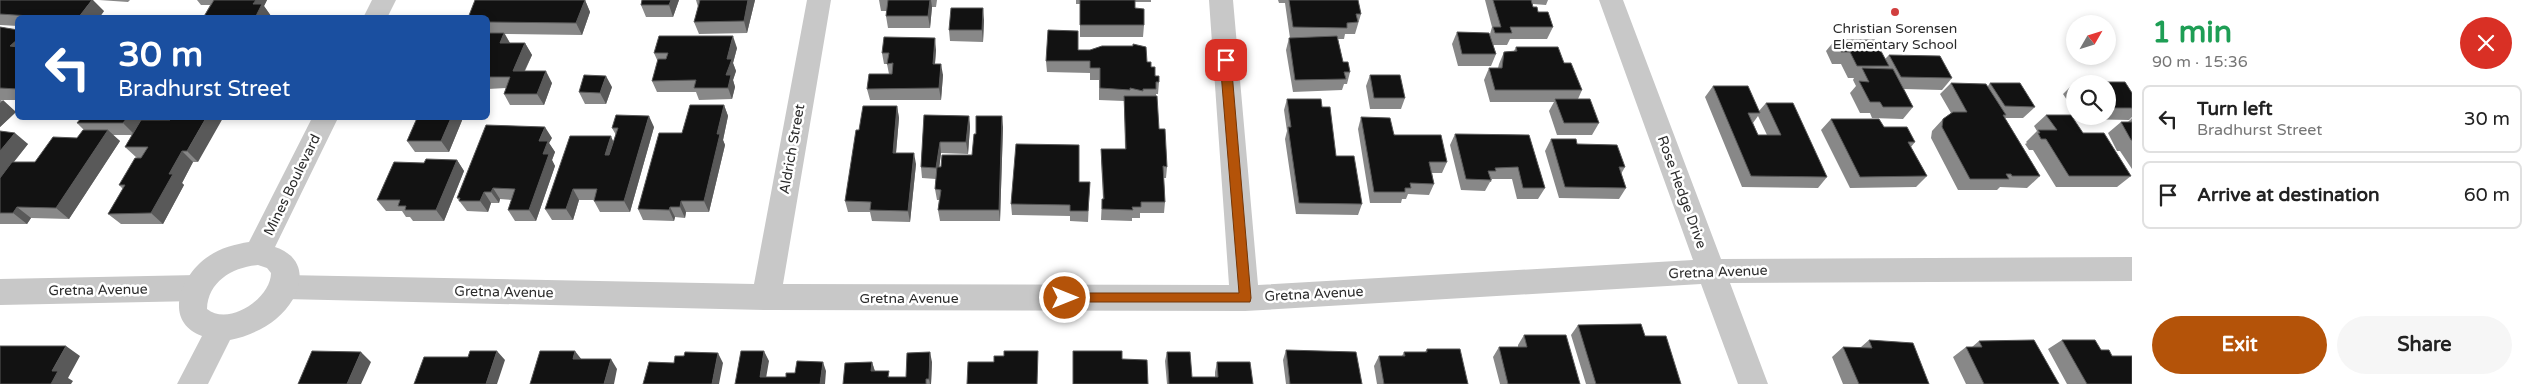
<!DOCTYPE html>
<html lang="en">
<head>
<meta charset="utf-8">
<style>
  :root { --surface:#fff; --page:#f6f6f6; --text:#222; --muted:#767676; --line:#e0e0e0; --accent:#b45309 }
  body { margin:0; font-family:"Varela Round",sans-serif; background:var(--page); color:var(--text); height:100vh; display:flex; flex-direction:column; font-size:19px; white-space:nowrap }
  * { box-sizing:border-box; margin:0 }
  p { font-size:16px; color:var(--muted) }
  .icon { flex:none; width:28px; height:28px; fill:none; stroke:currentColor; stroke-width:2; stroke-linecap:round; stroke-linejoin:round }
  .map { position:relative; flex:1; overflow:hidden }
  .side { display:flex; flex-direction:column; background:var(--surface); width:400px }
  .side>* { flex:none }
  .top-card { position:absolute; left:15px; top:15px; width:475px; height:105px; border-radius:8px; box-shadow:0 2px 8px #0003; background:#1a4fa0; color:#fff; overflow:hidden }
  .needle { width:32px; rotate:51deg }
  .buttons { position:absolute; left:2066px; top:15px; display:grid; gap:10px }
  .buttons a { display:grid; place-items:center; width:50px; height:50px; border-radius:50%; background:var(--surface); box-shadow:0 2px 8px #0003; font-size:25px }
  .pin { position:absolute; display:grid; place-items:center; width:42px; height:42px; color:#fff; margin:-21px; border-radius:10px; box-shadow:0 2px 8px #0006 }
  .me { position:absolute; width:55px; margin:-28px; rotate:90deg; stroke-linejoin:round; filter:drop-shadow(0 0 4px #0008) }
  .turn { display:flex; align-items:center; gap:18px; height:105px; padding:0 20px; font-size:22px }
  .turn .icon { width:65px; height:65px; stroke-width:2.5 }
  .turn b { display:block; font-size:35px; line-height:42px }
  .round { display:grid; place-items:center; flex:none; width:52px; height:52px; border-radius:26px; background:var(--page) }
  .overview { display:flex; align-items:center; justify-content:space-between; height:85px; padding:0 20px }
  h1 { font-size:30px; font-weight:700; line-height:38px; color:#1e9e55 }
  .primary-button { display:flex; gap:10px; margin-top:auto; padding:10px 20px }
  .primary-button a { flex:1; height:58px; border-radius:30px; background:var(--accent); color:#fff; font-size:20px; font-weight:700; line-height:58px; text-align:center }
  .primary-button a+a { background:var(--page); color:var(--text) }
  ul { padding:0; list-style:none }
  li { display:flex; align-items:center; gap:15px; height:68px; margin:0 10px 8px; padding:0 10px; border:2px solid var(--line); border-radius:8px }
  li div { flex:1 }
  li b { display:block; font-size:19px }
  li em { font-style:normal }
  main { display:flex; flex:1; min-height:0 }
  .map>svg:first-child { display:block }
</style>
</head>
<body>
<main>
<div class="map">
<svg width="2132" height="384" viewBox="0 0 2132 384">
  <rect width="100%" height="100%" fill="#fff"/>
  <g fill="none" stroke-linecap="round" stroke-linejoin="round">
    <path fill="#c8c8c8" fill-rule="evenodd" d="M807,0h24l-48,284 446,1 -20,-285h24l25,285 435,-25 -94,-260h24l98,259 411,-2v24l-402,2 38,101h-30l-37,-100 -456,27 -479,-1 -481,-11 -10,-3 -5,-9 5,-9 10,-3 469,9z
      M197,275l10,4 5,9 -5,9 -10,4 -197,4v-26z"/>
    <path fill="#c8c8c8" fill-rule="evenodd" d="M372,0h24l-9,18h-24z
      M312,118h26l-63,129c39,13 26,52 1,72 -12,10 -30,18 -46,21l-22,44h-31l25,-48c-41,-15 -20,-63 7,-80 11,-8 27,-12 40,-14zM258,265l9,3 4,5c0,25 -42,54 -64,36 1,-28 26,-42 51,-44z"/>
  </g>
  <path fill="#888" fill-rule="evenodd" d="M0,0l104,11 -5,7h-81v8l-18,-1z
    M99,0h31l-2,2z
    M197,0h70l-3,6 7,10v2h-68l7,-13h-9z
    M585,0l5,12 -8,23 -77,-1 5,9h15l7,12 -7,16 27,12 -8,22h-34l-6,-11 2,-6 -18,1v-71z
    M642,0h37l-6,17h-27l-5,-12z
    M696,0h59l-8,33 -48,1 -5,-12 4,-15z
    M879,0h58l-1,7h-4l-2,21h-42l-2,-12 1,-5h-6z
    M1076,0h75v2h-16v6l9,17 -1,12h-63v-33h-4z
    M1278,0h80l3,14 -6,20h-10l-1,5h-6l5,23 7,10 -3,12h-3l-2,6 -49,2 -7,-42 3,-12h1l-5,-35h-6z
    M1485,0h63l-2,5 -13,-1v3l20,20 -6,12h-37l-3,6h-14l3,9 -5,12h-33l-6,-22 5,-12 33,2 2,-7z
    M984,20l-1,22 -33,-1 -1,-11z
    M0,27l18,3v70h-17l15,12 -16,15z
    M1835,40l50,19 4,-4 63,23 -10,12 -38,-1 9,18 -10,12 -31,-1 -2,-5h-10l-10,-20 6,-7 -3,-6 1,-2h-6l-7,-14h-9l-6,-13z
    M1516,47l48,16 18,27 -4,9 21,24 -7,12h-35l-8,-24 5,-9h-64l-6,-22 5,-12h9l1,-4 5,-12 10,-1z
    M737,48l-4,15 3,8 -3,9 2,7 -3,12 -33,1 -3,-8h-39l-5,-11 6,-19 -4,-9z
    M936,50l-1,14 8,11 -2,25h-71l-3,-11 22,-15 -2,-10h-3l-2,-11z
    M1078,50l69,12 4,5 8,15 -1,12h-2v2l3,33 8,38 -1,11h-2l1,24 -1,11h-24v5h-8v3l-31,-1 1,-21h1l-2,-39v-11h24l-1,-48 -25,-1v-20h-9v-7l-43,-1 -1,-11z
    M1370,75l35,23 -4,11h-31l-4,-23z
    M2075,82h50l7,11v24l-3,3 -49,-1 -2,-3h30v-32h-33v28l-12,-18z
    M1951,83l37,3 2,-3 45,24 -12,11h-18l35,58 -13,12 -27,-1 -3,3h-39l-27,-52 1,-7 11,-12 8,-6 -11,-19z
    M1713,86l46,25 7,-8 61,74 -9,11 -76,-1 -37,-90zM1758,116l9,19h-9l-5,-12z
    M612,87l-6,17h-21l-6,-12z
    M1287,99l35,8 14,49 26,48 -4,11 -62,-1 -11,-75 2,-8 -3,-21z
    M724,105l4,11 -5,24 2,5 -16,67h-23l-1,6 -10,-1 -1,4 -31,-1 -5,-11z
    M897,106l2,12 -3,35 20,11 -6,58 -38,-1 -2,-9h-22l-3,-11 14,-71z
    M924,115l45,1 1,11 -2,27 -27,-1 -2,14 33,-12 31,-28 -3,94h-60l-2,-11 1,-10h-2l-2,-11 1,-10 -14,-1 -1,-11z
    M2046,115l37,18 48,43 -14,11h-61l-23,-37h-4l-4,-6 2,-1 -1,-1 11,-11 -3,-5z
    M1361,117l86,45 -5,11h-10l2,11 -5,11 -21,-1 -2,5h-4l-1,4h-31l-12,-74z
    M81,118h65l-1,2h25l28,42h-5l-11,21 2,2 -21,39h-42l-13,-10 15,-25 -4,-4 23,-27h-5l-12,-11 7,-12h-20l8,6 -51,78 -38,-1 -4,6h-27v-93l28,13 -14,18h21l42,-24 7,-8 -7,-7z
    M417,118h46l-14,34h-34l-8,-11z
    M2132,118v51l-12,-18h-3l-9,-18 13,-11h7z
    M1831,119l53,8 31,15 -4,5 16,29 -11,11 -66,1 -29,-58z
    M654,127l-24,85h-30l-6,-11v-1h-15l-6,20h-21l-7,-11 69,-67 2,-7 -4,-7z
    M1455,134l74,1 16,53 -7,11h-21l-5,-20h-20l-1,3h-1l-5,9 -24,-1 -11,-45z
    M552,138l-3,5 6,9 -3,8 3,6 -19,55h-21l-7,-11 4,-10 -12,-1 -1,4h-8l-3,9 -21,-1 -10,-13z
    M1551,139l26,5 48,23 -4,7 5,14 -7,11 -60,-1 -14,-47z
    M457,160l7,11 -20,50h-31l-3,-4h-4l-4,-6h-16l-9,-11 47,-37z
    M1079,182h11l-2,40 -18,-1v-5l-58,-1 -1,-11z
    M1578,325l67,11 36,48h-95l-15,-49z
    M1524,335l56,49h-80l-7,-27 6,-10h19v-2z
    M1869,340l60,44h-86l-11,-27 11,-10h18z
    M2062,340l39,10 11,6 20,28h-65l-19,-35z
    M1979,341l80,43h-93l-13,-27 13,-10h6z
    M1427,349l41,35h-91l-3,-18 5,-10h23l2,-4h21z
    M1286,350l76,34h-76l-3,-24z
    M1167,352l25,25h23v-5l2,-10 36,22h-86l-2,-23z
    M872,362l3,9 15,6h16l26,-15 -1,22h-88z"/>
  <path fill="#595959" d="M92,0h1l11,11 -5,7h-21z
    M252,0h15l-3,6 7,10v2h-16z
    M585,0l5,12 -8,23 -6,-12z
    M671,0h8l-6,17 -4,-12z
    M748,0h7l-8,33 -3,-12z
    M930,0h1l1,7 -2,21 -2,-12z
    M983,8l1,12 -1,22 -1,-12z
    M504,33l7,12 -11,-2z
    M733,36l4,12 -4,15 3,8 -3,9 2,7 -3,12 -4,-11 -2,-13 1,-16z
    M935,38l1,12 -2,25 -1,-11z
    M18,39v14l-8,-7z
    M525,43l7,12 -13,27 -6,-11z
    M941,64l2,11 -2,25 -2,-12z
    M546,71l6,12 -8,22 -7,-11z
    M606,76l6,11 -6,17 -6,-11z
    M3,100l13,12 -16,15v-24z
    M724,105l4,11 -5,24 2,5 -16,67 -5,-11 13,-67z
    M897,106l2,12 -4,46 -2,-11z
    M649,116l5,11 -24,85 -6,-11z
    M969,116l1,11 -2,27 -2,-12z
    M1002,116l1,11 -3,94 -1,-11z
    M127,118h19l-11,17 -12,-12z
    M206,118h17l-25,44 -11,-11z
    M451,118h12l-14,34 -8,-11z
    M545,127l7,11 -3,5 6,9 -3,8 3,6 -19,55 -7,-11 10,-69z
    M108,130l12,11 -51,78 -13,-11z
    M15,133l13,11 -28,35v-28z
    M611,136l5,12 -5,18 -6,-11z
    M940,142l1,11 -3,26 -2,-11z
    M182,151l11,11 -11,21 2,2 -21,39 -12,-11 18,-39z
    M914,153l2,11 -6,58 -2,-11z
    M457,160l7,11 -20,50 -8,-11z
    M493,188l7,11 -1,4 -8,-11z
    M573,189l6,11 -6,20 -7,-11z
    M484,192l7,11 -3,9 -8,-11z
    M681,201l5,11 -1,6 -5,-11z
    M17,207l14,11 -4,6 -14,-11z
    M670,207l5,10 -1,4 -5,-11z
    M66,346l14,10 -12,22 5,3 -2,3h-20l1,-13z
    M497,351l8,9 -8,24h-11z
    M575,351l7,9 -9,-1z
    M764,351l5,10 -4,23 -5,-7z
    M361,352l10,10 -10,22h-14z
    M930,352l2,10 -1,22h-1l-1,-5z
    M718,353l5,10 -4,21h-7z
    M611,359l6,10 -3,15h-10z
    M823,362l3,9 -1,13h-5z
    M872,362l3,10 -4,-1z"/>
  <path fill="#121212" stroke="#595959" d="M0,0h92l-14,18h-18l-60,-4z
    M214,0h42l-3,4h9l-7,14h-52z
    M475,0h110l-9,23 -88,-1v-4h-20z
    M642,0h29l-2,5h-28z
    M700,0h48l-4,21 -50,1z
    M888,0h42l-2,16h-42z
    M1080,0h55v8l9,1v16h-64z
    M1289,0h69l3,14h-5l2,8 -11,1v5l-54,-1z
    M1493,0h38l2,7h4l1,5h10l5,15h-43l2,6h-17l-2,-6h8z
    M951,8h32l-1,22h-33z
    M0,27l18,3v9l-8,7 8,1v42l-18,-1z
    M1048,30l30,1v19h12l12,-4h31v-2l13,3 1,15h4v5h4v9h4v6h-3v7h-13v2l-13,-3v2l-30,-2v-20h-10v-7h-44z
    M1457,32l32,1 7,21h-34z
    M488,33h16l-4,10h25l-12,28h33l-9,23h-33l6,-17h-22z
    M659,36h74l-6,23h5l-6,16h5l-3,13h-34l2,-8 -44,1 6,-22h8l2,-6h-14z
    M1337,36l6,26h5l2,10h-6l2,7 -51,1 -6,-42z
    M884,37l51,1 -2,26h8l-2,24 -72,1 2,-15h23l1,-11 -6,1 2,-11h-7z
    M1835,40h40l14,26h-32l-7,-14h-9z
    M1516,47h42l6,16h7l11,27h-87l-6,-22h13l2,-16 13,-1z
    M1889,55l51,1 12,22 -51,-1z
    M1862,68l31,1 20,38h-30l-3,-5h-10l-11,-21 10,1z
    M584,75l22,1 -6,17 -21,-1z
    M1370,75h30l5,23h-31z
    M2075,82h50l7,11v15h-24v-24h-31z
    M1951,83l35,1 20,31h-3l37,61h-28l-1,-2h-5l3,5h-39l-28,-52 1,-8 10,-7h14z
    M1990,83h30l15,24 -30,-1z
    M1713,86h35l12,27h-12l10,22h23l-15,-32h27l34,74 -76,-1z
    M1124,96h33l2,33h6l2,38 -4,-1 2,36h-24v5h-9l1,3 -31,-1v-10h2l-3,-50h25z
    M1287,99h34l1,8h8l6,49h18l8,48 -63,-1 -11,-76h3z
    M1555,99h35l9,24h-35z
    M690,105h34l-7,29h3l-16,67h-23l-1,6h-10l-1,3 -31,-1 21,-76h23z
    M863,106h34l-4,47h21l-6,58 -38,-1 1,-8 -26,-1 11,-71h3z
    M616,115l33,1 -25,85h-30l3,-12h-24l-7,20h-21l25,-73h41l-6,19h4l9,-27h-6z
    M924,115l45,1 -3,26h-26l-4,26 -15,-1z
    M2046,115h25l12,18h21l27,43h-62l-23,-37h-5l-3,-6h2l-2,-3h19z
    M976,116h26l-3,94h-61l3,-20 -6,-1 2,-22h4l1,-12h30l2,-21h2z
    M1361,117l29,1 4,17h47l6,27h-18l5,22 -24,-1 1,5h-6v4h-31z
    M81,118h46l-4,5h-46z
    M171,118h35l-19,33h-5l-13,23h4l-22,39 -43,1 17,-29h-6l16,-27h6l7,-11h-23l16,-27h29z
    M417,118h34l-10,23h-34z
    M1831,119h48l5,8h23l8,15h-7l19,34 -67,1z
    M2121,122h11v18h-1z
    M486,125l59,2 -6,14h9l-5,13h6l-20,56h-21l7,-21 -22,-1 -2,4h-7l-4,9h-21l1,-3h-3z
    M83,130h25l-52,78 -39,-1 -4,6h-13v-35l12,-16h23l18,-25 24,1z
    M0,131l15,2 -15,18z
    M1455,134l74,1 16,53h-22l-5,-21 -23,1 1,3h-8l3,9 -25,-1z
    M1551,139h25l1,5 40,1 8,22h-6l7,21 -61,-1z
    M1016,144l63,1v37h11l-2,29h-18v-6l-59,-1z
    M426,159l31,1 -21,50h-31l1,-4h-8l2,-6h-23l17,-38 30,1z
    M1641,324l4,12h21l15,48h-85l-18,-59z
    M1524,335h42l14,49h-72l-9,-37h28z
    M1869,340l44,3 16,41h-70l-16,-37 29,1z
    M2034,340l25,44h-75l-18,-37h16l-3,-6z
    M2062,340h33l6,10h8l3,6h20v28h-45z
    M0,346h66l-14,25h6l-7,13h-51z
    M1427,349h33l8,35h-84l-5,-28h26l-1,-4h23z
    M1286,350l70,2 6,32h-72z
    M312,351l49,1 -14,32h-49z
    M470,351h27l-11,33h-72l10,-27h44z
    M540,351h35l-2,8h38l-7,25h-74z
    M741,351h23l-4,26h26v-4h9l2,-12 26,1 -3,22h-85z
    M1004,351h34l-1,33h-70l1,-22h26v-6h10z
    M1073,351h49v8l25,1 1,24h-75z
    M685,352l33,1 -6,31h-69l6,-22 25,1 1,-7h9z
    M930,352l-1,27h-3v5h-83l2,-21 27,-1 -1,9h18l-1,6h18l1,-24z
    M1167,352h23l2,25h26l-1,-15h33l3,22h-84z"/>
  <path fill="#b45309" stroke="#753606" d="M1226,56l5,4 20,238 -1,4h-189l-2,-4 6,-5h174l-19,-233z"/>
  <circle fill="#d13f3f" stroke="#fff" stroke-width="2" cx="1895" cy="12" r="5"/>
  <g text-anchor="middle" dominant-baseline="central" stroke-width="5" stroke-linejoin="round" paint-order="stroke">
    <g font-size="14" fill="#2b2b2b" stroke="#fff">
      <text x="1895" y="28">Christian Sorensen<tspan x="1895" dy="16">Elementary School</tspan></text>
    </g>
    <g font-size="14" fill="#2b2b2b" stroke="#fff">
      <text transform="translate(792 149) rotate(-80)">Aldrich Street</text>
      <text transform="translate(292 185) rotate(-64)">Mines Boulevard</text>
      <text transform="translate(1682 192) rotate(70)">Rose Hedge Drive</text>
      <text transform="translate(1718 272) rotate(-2)">Gretna Avenue</text>
      <text transform="translate(98 290) rotate(-1)">Gretna Avenue</text>
      <text transform="translate(504 292) rotate(1)">Gretna Avenue</text>
      <text transform="translate(1314 294) rotate(-3)">Gretna Avenue</text>
      <text x="909" y="298">Gretna Avenue</text>
    </g>
  </g>
</svg>
<div class="buttons">
<a><svg class="needle" viewBox="-14 -14 28 28"><path d="M0-13l5 13h-10z" fill="#e53935"/><path d="M0 13l5-13h-10z" fill="#767676"/></svg></a>
<a><svg class="icon" aria-label="search" viewBox="0 0 24 24"><circle cx="10" cy="10" r="6"/><path d="M15 15l6 6"/></svg></a>
</div>
<div class="pin" style="left:1226px;top:60px;background:#d93025"><svg class="icon" aria-label="arrive" viewBox="0 0 24 24"><path d="M6 21V4h12l-3 4 3 4H6"/></svg></div>
<svg class="me" style="left:1065px;top:298px" viewBox="-20 -20 40 40"><circle r="17" fill="#b45309" stroke="#fff" stroke-width="3"/><path d="M0-11L8 9 0 5-8 9z" fill="#fff"/></svg>
<div class="top-card">
<div class="turn"><svg class="icon" aria-label="left" viewBox="0 0 24 24"><path d="M17 20v-9H6M10 6l-5 5 5 5"/></svg><div><b>30 m</b>Bradhurst Street</div></div>
</div>
</div>
<section class="side">
<div class="overview"><div><h1>1 min</h1><p>90 m · 15:36</p></div><a class="round" style="background:#d93025;color:#fff"><svg class="icon" aria-label="close" viewBox="0 0 24 24"><path d="M6 6l12 12M18 6L6 18"/></svg></a></div>
<ul>
<li><svg class="icon" aria-label="left" viewBox="0 0 24 24"><path d="M17 20v-9H6M10 6l-5 5 5 5"/></svg><div><b>Turn left</b><p>Bradhurst Street</p></div><em>30 m</em></li>
<li><svg class="icon" aria-label="arrive" viewBox="0 0 24 24"><path d="M6 21V4h12l-3 4 3 4H6"/></svg><div><b>Arrive at destination</b></div><em>60 m</em></li>
</ul>
<div class="primary-button"><a>Exit</a><a>Share</a></div>
</section>
</main>
</body>
</html>
